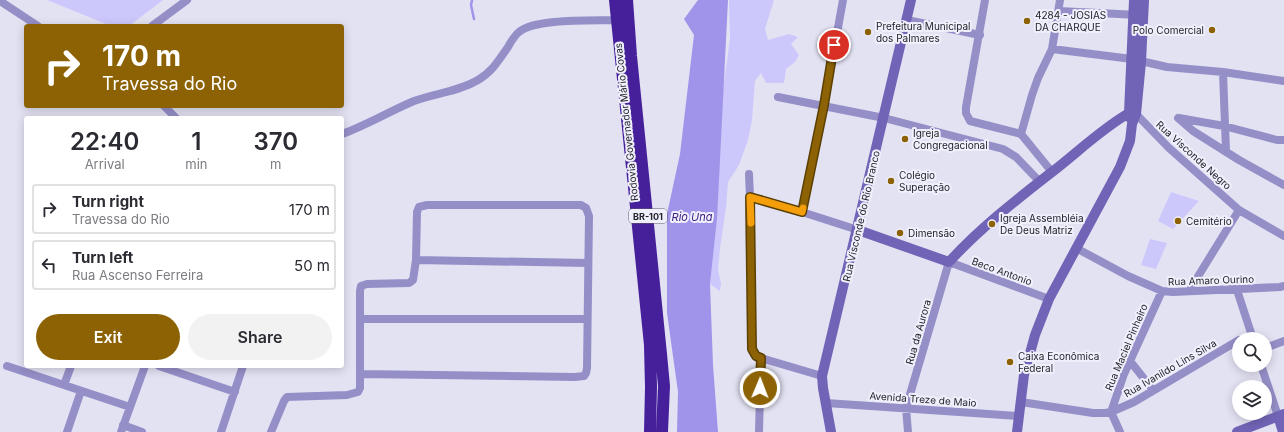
<!DOCTYPE html>
<html lang="en">
<head>
<meta charset="utf-8">
<style>
  :root { --surface:#fff; --page:#f2f2f3; --text:#2b2b33; --muted:#7c7c81; --line:#e1e1e2; --accent:#8c6204 }
  body { margin:0; font-family:Inter,sans-serif; background:var(--page); color:var(--text); height:100vh; display:flex; flex-direction:column; font-size:15px; white-space:nowrap }
  * { box-sizing:border-box; margin:0 }
  p { font-size:13px; color:var(--muted) }
  .icon { flex:none; width:22px; height:22px; fill:none; stroke:currentColor; stroke-width:2; stroke-linecap:round; stroke-linejoin:round }
  .map { position:relative; flex:1; overflow:hidden }
  .drawer { position:absolute; left:24px; top:116px; width:320px; height:252px; display:flex; flex-direction:column; background:var(--surface); border-radius:4px; box-shadow:0 2px 10px #0003 }
  .drawer>* { flex:none }
  .top-card { position:absolute; left:24px; top:24px; width:320px; height:84px; border-radius:4px; box-shadow:0 2px 10px #0003; background:#8c6204; color:#fff; overflow:hidden }
  .controls { position:absolute; left:1232px; top:332px; display:grid; gap:8px }
  .controls a { display:grid; place-items:center; width:40px; height:40px; border-radius:50%; background:var(--surface); box-shadow:0 2px 10px #0003; font-size:20px }
  .pin { position:absolute; display:grid; place-items:center; width:34px; height:34px; color:#fff; margin:-17px; border:2px solid #fff; border-radius:50%; box-shadow:0 1px 4px #0007 }
  .me { position:absolute; width:44px; margin:-22px; rotate:1deg; stroke-linejoin:round; filter:drop-shadow(0 0 3px #0008) }
  .turn { display:flex; align-items:center; gap:14px; height:84px; padding:0 12px; font-size:18px }
  .turn .icon { width:52px; height:52px; stroke-width:2.5 }
  .turn b { display:block; font-size:28px; line-height:34px }
  .eta { display:flex; justify-content:space-evenly; align-items:center; height:68px; text-align:center }
  .eta b { font-size:24px; font-weight:600; line-height:28px }
  .primary-button { display:flex; gap:8px; margin-top:auto; padding:8px 12px }
  .primary-button a { flex:1; height:46px; border-radius:24px; background:var(--accent); color:#fff; font-size:16px; font-weight:600; line-height:46px; text-align:center }
  .primary-button a+a { background:var(--page); color:var(--text) }
  ul { padding:0; list-style:none }
  li { display:flex; align-items:center; gap:12px; height:50px; margin:0 8px 6px; padding:0 4px; border:2px solid var(--line); border-radius:4px }
  li div { flex:1 }
  li b { display:block; font-size:15px }
  li em { font-style:normal }
  .map>svg:first-child { display:block }
</style>
</head>
<body>
<div class="map">
<svg width="1284" height="432" viewBox="0 0 1284 432">
  <rect width="100%" height="100%" fill="#e3e2f3"/>
  <path fill="#cdc8fc" d="M47,0h116l-34,26h-18z
    M729,0h45l-9,29 3,11 21,-6 9,3 -7,7 8,11 -4,7 -9,7 -2,14h-18l-5,-10 -6,8 -3,39 -4,20 -9,25 -11,17 -2,26 -6,40 -2,22 3,14 -1,7 -10,-7 6,-57 7,-137 7,-51z
    M1171,192l28,9 -26,28 -15,-8z
    M1150,239l17,4 -11,26 -15,-4z"/>
  <path fill="#9f94ea" d="M698,0h30l-9,180 -2,39 -7,65 3,81 5,67h-41l1,-40 -11,-79v-99l13,-60 14,-119 -10,-16z"/>
  <g fill="none" stroke-linecap="round" stroke-linejoin="round">
    <path stroke="#9f94ea" stroke-width="2.5" d="M472,0l-1,5 3,14"/>
    <path stroke="#958fc8" stroke-width="8" d="M985,0l-19,107v6l4,8 51,13 31,38
      M0,1l38,25
      M1059,11l79,4
      M907,20l73,15
      M152,26l35,-26
      M1052,49l80,10 35,8 56,5 61,9
      M1223,72l3,79
      M778,97l106,21 119,31 13,8 23,24
      M164,106l12,12
      M1136,114l33,34 70,62 45,26
      M1178,118l15,13 46,29 45,25
      M1179,118l45,8 53,14h7
      M342,134c25,-9 48,-23 72,-33 21,-8 44,-9 64,-21 14,-8 21,-20 30,-33 3,-5 6,-11 11,-15 16,-14 76,-11 98,-12
      M1021,134l11,-39 6,-17 14,-29 8,-49
      M749,174l1,23 2,152 4,7 5,2 61,18
      M750,197l52,15 56,18
      M802,212l22,-107 19,-105
      M1076,248l52,28 34,15 11,1 107,-5 4,-1
      M416,260l172,3
      M1237,290l16,49
      M1189,291l50,-81
      M360,319h227
      M1265,348l19,-7
      M1130,361l23,29
      M1261,365l17,51
      M7,366l123,41
      M159,366l76,26
      M64,385l7,-19
      M1021,402l72,11h12l6,-1 23,-10 105,-62
      M826,403l192,13
      M1111,412l13,-38 38,-83
      M1111,412l9,20
      M123,425l19,7
      M67,432l14,-41
      M121,432l24,-66
      M221,432l22,-66
      M271,432l13,-31 3,-4 60,-2 11,-3 2,-4v-97l1,-5 6,-2 42,-1 4,-3 3,-20 1,-48 2,-5 8,-2h154l5,3 3,8 -2,152 -1,5 -2,3 -9,1 -215,-3
      M759,432l2,-74
      M908,432l-2,-24 43,-146 100,37"/>
    <path stroke="#7164b6" stroke-width="10" d="M1130,118l-1,-5 5,-113
      M858,230l91,32c30,-33 67,-62 103,-90 26,-20 48,-42 77,-59
      M1278,416l5,16
      M831,432l-8,-44 -1,-12 89,-376
      M1017,432l7,-57 11,-40 14,-36 71,-132 10,-26 2,-17 4,-10 5,-52 3,-62
      M1237,432l47,-18"/>
    <path stroke="#461f9b" stroke-width="12" d="M615,0l35,345 1,42 -1,45
      M627,0l4,56 30,298 3,32 -2,46"/>
  </g>
  <g fill="none" stroke-linecap="round" stroke-linejoin="round">
    <g stroke="#5b4003" stroke-width="10">
      <path id="route" d="M760,388l1,-30 -5,-2 -4,-7 -2,-152 52,15 22,-107 10,-60"/>
    </g>
    <use href="#route" stroke="#8c6204" stroke-width="7"/>
    <path stroke="#f59e0b" stroke-width="7" d="M751,223l-1,-26 52,15 1,-4"/>
  </g>
  <g fill="#8c6204" stroke="#f0f0fd" stroke-width="1.5">
    <circle cx="1027" cy="21" r="4"/>
    <circle cx="1212" cy="30" r="4"/>
    <circle cx="868" cy="32" r="4"/>
    <circle cx="905" cy="139" r="4"/>
    <circle cx="891" cy="181" r="4"/>
    <circle cx="1178" cy="221" r="4"/>
    <circle cx="992" cy="224" r="4"/>
    <circle cx="900" cy="233" r="4"/>
    <circle cx="1010" cy="362" r="4"/>
  </g>
  <g text-anchor="middle" dominant-baseline="central" stroke-width="4" stroke-linejoin="round" paint-order="stroke">
    <rect fill="#f0f0fd" stroke="#62616a" stroke-width="1" x="629" y="209" width="38" height="14" rx="3"/>
    <g font-size="9" font-weight="bold" fill="#25242b">
      <text x="648" y="216">BR-101</text>
    </g>
    <g font-size="10" fill="#25242b" stroke="#f0f0fd" text-anchor="start">
      <text x="1035" y="15">4284 - JOSIAS<tspan x="1035" dy="12">DA CHARQUE</tspan></text>
      <text x="876" y="26">Prefeitura Municipal<tspan x="876" dy="12">dos Palmares</tspan></text>
      <text x="1204" y="30" text-anchor="end">Polo Comercial</text>
      <text x="913" y="133">Igreja<tspan x="913" dy="12">Congregacional</tspan></text>
      <text x="899" y="175">Colégio<tspan x="899" dy="12">Superação</tspan></text>
      <text x="1000" y="218">Igreja Assembléia<tspan x="1000" dy="12">De Deus Matriz</tspan></text>
      <text x="1186" y="221">Cemitério</text>
      <text x="908" y="233">Dimensão</text>
      <text x="1018" y="356">Caixa Econômica<tspan x="1018" dy="12">Federal</tspan></text>
    </g>
    <g font-size="10" fill="#25242b" stroke="#f0f0fd">
      <text transform="translate(626 122) rotate(-96)">Rodovia Governador Mário Covas</text>
      <text transform="translate(1194 155) rotate(42)">Rua Visconde Negro</text>
      <text transform="translate(861 216) rotate(-77)">Rua Visconde do Rio Branco</text>
      <text transform="translate(1002 271) rotate(20)">Beco Antonio</text>
      <text transform="translate(1211 280) rotate(-2)">Rua Amaro Ourino</text>
      <text transform="translate(918 332) rotate(-74)">Rua da Aurora</text>
      <text transform="translate(1126 347) rotate(-67)">Rua Maciel Pinheiro</text>
      <text transform="translate(1170 368) rotate(-30)">Rua Ivanildo Lins Silva</text>
      <text transform="translate(923 399) rotate(4)">Avenida Treze de Maio</text>
    </g>
    <g font-size="11" font-style="italic" fill="#3a1c7f" stroke="#f0f0fd">
      <text x="692" y="217">Rio Una</text>
    </g>
  </g>
</svg>
<div class="controls">
<a><svg class="icon" aria-label="search" viewBox="0 0 24 24"><circle cx="10" cy="10" r="6"/><path d="M15 15l6 6"/></svg></a>
<a><svg class="icon" aria-label="layers" viewBox="0 0 24 24"><path d="M12 4l9 5-9 5-9-5zM3 14l9 5 9-5"/></svg></a>
</div>
<div class="pin" style="left:834px;top:45px;background:#d93025"><svg class="icon" aria-label="arrive" viewBox="0 0 24 24"><path d="M6 21V4h12l-3 4 3 4H6"/></svg></div>
<svg class="me" style="left:760px;top:388px" viewBox="-20 -20 40 40"><circle r="17" fill="#8c6204" stroke="#fff" stroke-width="3"/><path d="M0-11L8 9 0 5-8 9z" fill="#fff"/></svg>
<div class="top-card">
<div class="turn"><svg class="icon" aria-label="right" viewBox="0 0 24 24"><path d="M7 20v-9h11M14 6l5 5-5 5"/></svg><div><b>170 m</b>Travessa do Rio</div></div>
</div>
<section class="drawer">
<div class="eta">
<div><b>22:40</b><p>Arrival</p></div>
<div><b>1</b><p>min</p></div>
<div><b>370</b><p>m</p></div>
</div>
<ul>
<li><svg class="icon" aria-label="right" viewBox="0 0 24 24"><path d="M7 20v-9h11M14 6l5 5-5 5"/></svg><div><b>Turn right</b><p>Travessa do Rio</p></div><em>170 m</em></li>
<li><svg class="icon" aria-label="left" viewBox="0 0 24 24"><path d="M17 20v-9H6M10 6l-5 5 5 5"/></svg><div><b>Turn left</b><p>Rua Ascenso Ferreira</p></div><em>50 m</em></li>
</ul>
<div class="primary-button"><a>Exit</a><a>Share</a></div>
</section>
</div>
</body>
</html>
